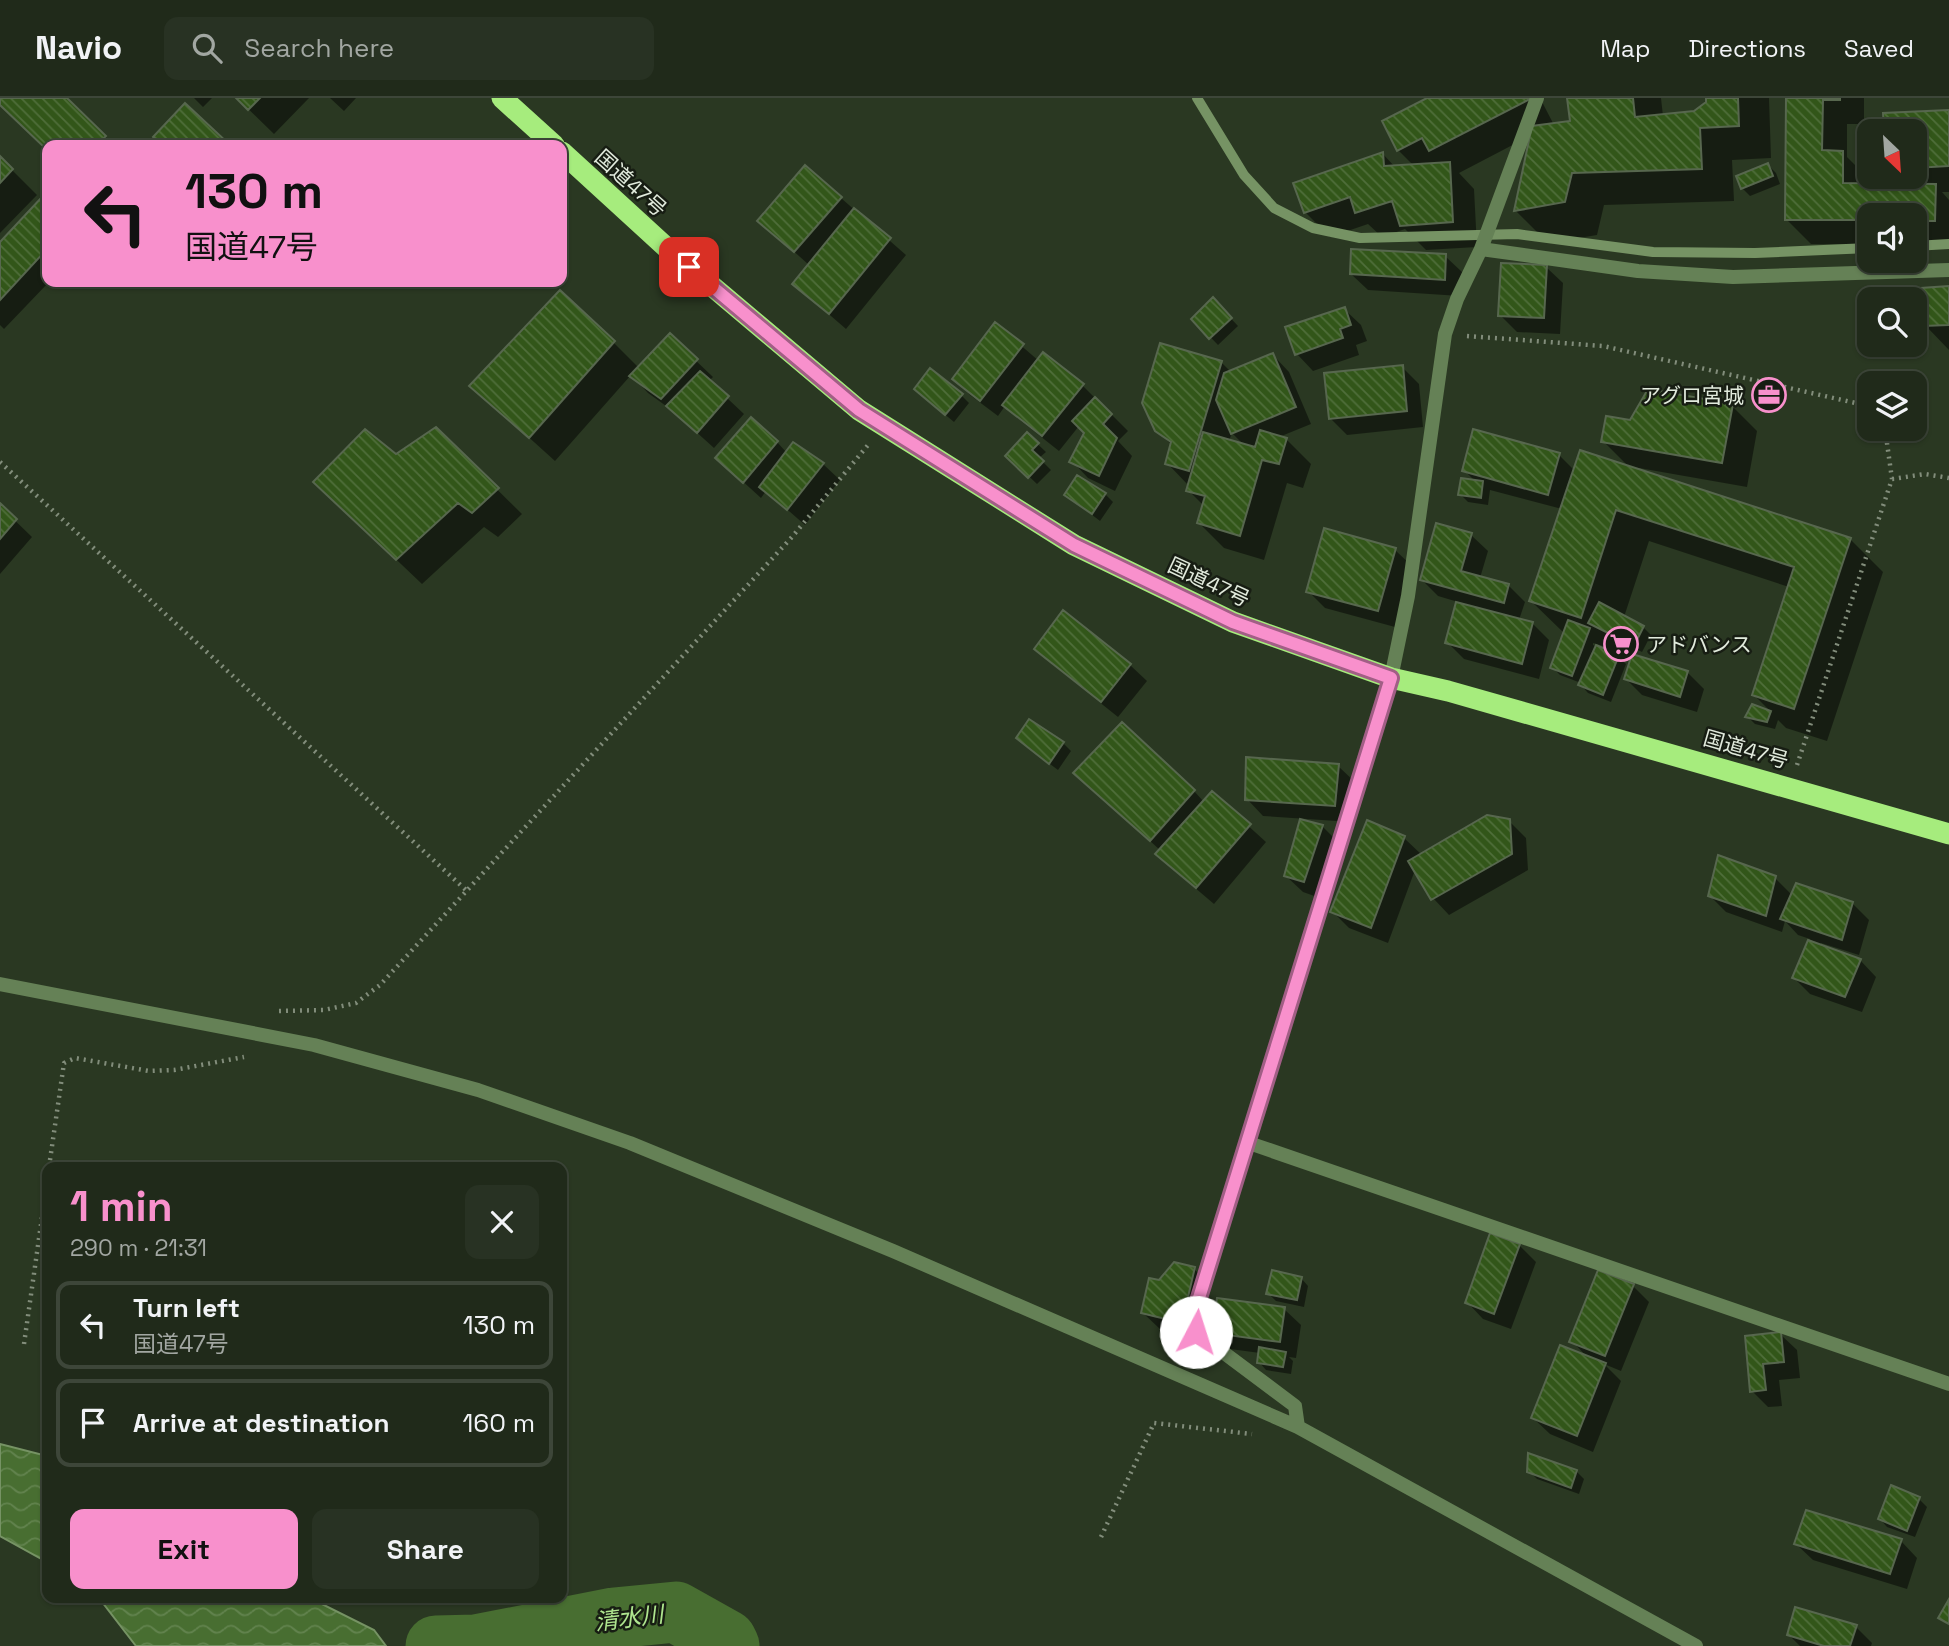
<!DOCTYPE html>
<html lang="en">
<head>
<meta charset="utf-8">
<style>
  :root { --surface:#202a1a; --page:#283223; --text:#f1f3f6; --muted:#a2a7a2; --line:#3d4639; --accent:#f890cc }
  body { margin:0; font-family:"Space Grotesk","Noto Sans JP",sans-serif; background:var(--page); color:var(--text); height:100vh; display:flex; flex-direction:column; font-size:26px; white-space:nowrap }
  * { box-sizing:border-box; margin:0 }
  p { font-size:23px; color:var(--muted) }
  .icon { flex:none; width:38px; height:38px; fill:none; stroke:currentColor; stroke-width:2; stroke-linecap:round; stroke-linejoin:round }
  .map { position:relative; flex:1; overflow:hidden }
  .sheet { position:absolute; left:42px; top:1064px; width:525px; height:441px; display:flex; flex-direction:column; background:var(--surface); border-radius:14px; box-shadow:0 2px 5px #0004,0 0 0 2px var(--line) }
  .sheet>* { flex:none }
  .guide { position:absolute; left:42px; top:42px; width:525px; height:147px; border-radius:14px; box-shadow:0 2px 5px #0004,0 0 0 2px var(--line); background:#f890cc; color:#111; overflow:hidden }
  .needle { width:46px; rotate:155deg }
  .fabs { position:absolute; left:1857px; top:21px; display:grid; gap:14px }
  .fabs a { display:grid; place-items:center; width:70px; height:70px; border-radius:14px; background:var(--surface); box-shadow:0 2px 5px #0004,0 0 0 2px var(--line); font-size:35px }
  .pin { position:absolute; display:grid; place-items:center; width:60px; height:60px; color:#fff; margin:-30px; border-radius:14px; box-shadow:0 4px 10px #0006 }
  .me { position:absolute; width:77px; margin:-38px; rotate:5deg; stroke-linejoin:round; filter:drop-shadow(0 0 5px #0008) }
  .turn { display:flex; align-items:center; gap:24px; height:147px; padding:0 28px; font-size:32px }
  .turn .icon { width:91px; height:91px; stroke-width:2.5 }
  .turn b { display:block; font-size:49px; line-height:60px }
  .round { display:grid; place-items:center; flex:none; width:74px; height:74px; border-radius:14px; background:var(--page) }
  .headline { display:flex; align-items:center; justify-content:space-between; height:119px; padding:0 28px }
  h1 { font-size:42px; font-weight:700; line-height:52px; color:var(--accent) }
  .action { display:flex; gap:14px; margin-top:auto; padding:14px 28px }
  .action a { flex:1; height:80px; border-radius:14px; background:var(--accent); color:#111; font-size:28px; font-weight:700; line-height:80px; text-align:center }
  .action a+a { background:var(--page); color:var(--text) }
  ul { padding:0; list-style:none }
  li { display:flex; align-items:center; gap:21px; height:88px; margin:0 14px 10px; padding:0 14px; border:4px solid var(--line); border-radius:14px }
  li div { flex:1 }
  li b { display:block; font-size:26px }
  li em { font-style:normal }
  header { display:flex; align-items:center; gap:42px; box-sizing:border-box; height:98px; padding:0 35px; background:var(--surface); border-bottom:2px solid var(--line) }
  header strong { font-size:33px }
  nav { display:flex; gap:38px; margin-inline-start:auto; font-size:24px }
  .search { width:490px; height:63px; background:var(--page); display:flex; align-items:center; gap:18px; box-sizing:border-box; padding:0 24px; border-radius:14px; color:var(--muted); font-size:26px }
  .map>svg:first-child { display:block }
</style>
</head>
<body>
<header>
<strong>Navio</strong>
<div class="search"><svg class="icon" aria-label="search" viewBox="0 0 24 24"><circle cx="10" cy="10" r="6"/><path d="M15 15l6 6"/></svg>Search here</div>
<nav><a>Map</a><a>Directions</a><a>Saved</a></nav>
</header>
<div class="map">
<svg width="1949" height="1548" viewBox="0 0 1949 1548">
  <defs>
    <pattern id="water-waves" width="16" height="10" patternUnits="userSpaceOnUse" patternTransform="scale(1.75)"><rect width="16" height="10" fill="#486e31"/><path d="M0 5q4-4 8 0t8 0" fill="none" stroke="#62834e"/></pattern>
    <pattern id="building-back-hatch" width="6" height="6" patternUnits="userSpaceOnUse" patternTransform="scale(1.75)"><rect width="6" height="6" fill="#325619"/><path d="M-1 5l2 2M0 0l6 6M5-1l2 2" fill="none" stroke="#4f6e3a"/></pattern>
  </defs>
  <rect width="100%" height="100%" fill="#2a3822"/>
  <path fill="url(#water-waves)" stroke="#769364" stroke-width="2" d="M0,1346l47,12v106l-47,-26z
    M99,1500h211l64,32 12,16h-250z"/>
  <path fill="#0007" fill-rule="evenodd" d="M0,0h64l50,47h-67v4l-47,-46z
    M194,0h18l-9,9z
    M237,0h72l-35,36z
    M330,0h26l-12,13z
    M1431,0h109l14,27 18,-2 -3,-25h92l2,18 32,-3 13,-10v-5h61l2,60 -39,2 2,41 -130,4 -7,30 -49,8 -32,-32 16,-76 -73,38 15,16 3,58 -51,3 -21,-21 -23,8 -14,-13 -38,13 -25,-25 78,-58 12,13 19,-1 -16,-16z
    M1787,0h77v26h-17v33l20,20v8h37l-8,-8h18v-46h-28l-1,-16 64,-4v81h-7l7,8v45h-35v-30h-45v29h-58l-25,-25z
    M320,42l5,5h-11z
    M0,60l37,37 -37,38z
    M1768,67l8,8 4,11 -30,12 -8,-8z
    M43,100l4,4 2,80 -45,47 -4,-4v-81z
    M841,100l65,57 -60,74 -52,-45 15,-19 -49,-44z
    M1445,158l17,16 -2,24 -92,-6 -17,-16z
    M1546,169l17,16 -3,51 -43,-2 -17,-17z
    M1949,190v62l-24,-25z
    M1221,210l17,18 -20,19 -25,-26z
    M1344,211l17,16 6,16 -11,4 3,10 -46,16 -16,-17z
    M996,226l43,37 43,24 46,46 -10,10 14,15 -17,35 -27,-13 -16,-17 14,-29 -7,-6 -20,25 -38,-30 -16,-15 -7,10 -28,-21 -16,-17z
    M670,238l43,41 -4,4 35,33 -30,34 -41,-37 -25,-18 -17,-18 -76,86 -83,-75 141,-44 26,26z
    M1273,257l16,17 22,52 -32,13 7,2 25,25 -8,24 -16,-5 -23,77 -40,-12 -25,-25 5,-17 -16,-16 1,-4 -22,-23 5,-18 -16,-15 65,-68 10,10zM1232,335l13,13 -16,-5z
    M1402,269l17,17 4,43 -76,8 -17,-17z
    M961,297l8,8 -15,19 -30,-25z
    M1732,308l25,25 -10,56 -108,-19v3l211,68 33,33 -56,169 -41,-13 -8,-8 -3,9 -20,-5 -7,-7 5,-11 19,7 -18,-18 35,-108 -140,-46 -25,76 19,10 8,8 -9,17 -26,-13 -3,10 -20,-6v2l25,11 8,8 -15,38 -23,-9 -7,-8v-2l-21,-8 -8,-8 13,-33 -34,-33 31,-92 -72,-19 -2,15 -20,-3 -8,-8 15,-13 -11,-11 95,-15 16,16 54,-4 -26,-26 27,-19z
    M436,331l86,85 -24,23 -14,-10 -62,57 -82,-78 56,-50z
    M1027,336l19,18 -7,6 12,12 -14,14 -22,-21z
    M777,344l10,11 7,-9 29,20 17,16 -35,45 -39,-34 -5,7 -44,-40z
    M1105,396l8,8 -13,19 -34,-26z
    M0,408l32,31 -32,37z
    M1471,437l17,16 -8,27 28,7 17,17 -6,18 14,4 16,16 -10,39 -75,-20 -17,-17 11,-40 -20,-6 -16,-16z
    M1395,452l17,16 -17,61 -70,-19 -17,-17z
    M1036,550l94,17 17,16 -29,36 -65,-52z
    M1687,574l17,17 -7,23 -55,-17 -16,-16z
    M1030,624l33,21 8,8 -13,19 -32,-24z
    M1338,668l17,16 -4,40 -88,-6 -16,-17z
    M1076,675l118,18 10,11 8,-9 54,49 -52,62 -40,-34 -16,-16 3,-3z
    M1301,723l22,6 16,16 -19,55 -17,-6 -17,-16z
    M1509,723l17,17 2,32 -79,45 -16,-17 -18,-28 -27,73 -39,-15 -17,-17 72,-73 18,17z
    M1775,780l17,17 5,-10 56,19 16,16 -10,35 -38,-12 -1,3 40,14 16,17 -14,35 -52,-18 -16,-16 16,-39 -12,-4 -13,-14 -3,11 -56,-20 -16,-16z
    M1519,1147l17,17 -25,67 -28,-10 -16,-17z
    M1194,1171l17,16 -13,53 -38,-9 -17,-16 17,-31z
    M1301,1180l7,8 -4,21 -28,-6 -8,-8z
    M1633,1188l16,16 -28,69 -17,-7 17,17 -28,71 -43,-18 -17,-16 55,-60 -16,-17z
    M1284,1211l17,16 -5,33 -7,-1 4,4 -2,13 -25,-4 -7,-8 1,-9 -30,-4 -16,-16z
    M1780,1236l17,16 3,28 -21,2 3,26 -14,1 -16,-16 -6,-54z
    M1529,1373h47l8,8 -5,15 -42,-15z
    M1919,1401l8,8 -12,30 -28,-10 -7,-8z
    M1901,1443l16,17 -10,31 -94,-29 -17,-16z
    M1856,1529l16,16 -1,3h-71l-11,-11z"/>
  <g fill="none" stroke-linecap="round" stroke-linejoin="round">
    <path stroke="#769364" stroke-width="10" d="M1197,0l47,77 30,33 39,20 47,10 157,-4 136,18 102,1 114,-5
      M1914,148l35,-2"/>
    <path stroke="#486e31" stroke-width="61" d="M436,1548l40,-1 138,-27 62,-6 50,28 3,6"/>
  </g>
  <path fill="url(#building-back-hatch)" stroke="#57674e" stroke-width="2" d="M0,0h67l39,38 -9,9h-50v5l-47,-45z
    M236,0h24l-12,12z
    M1427,0h102l1,1 -101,52 -7,-13 -25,13 -15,-30z
    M1567,0h66l2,19 59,-6 12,-9v-4h32l1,28 -39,2 2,41 -130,4 -7,29 -51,9 18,-85 38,-5z
    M1786,0h54v2h-17l-1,50 21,1v32l93,1 -1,37h-21v-6h-45v5h-84z
    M185,5l45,42h-68l-9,-8z
    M1949,12v56l-35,2v-37h-30l-1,-18z
    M1383,54l1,14 66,-4 3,60 -53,4 -8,-25 -37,12 -5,-16 -46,16 -11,-30z
    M0,58l13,13 -13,14z
    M1768,65l5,13 -32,13 -5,-13z
    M805,67l37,32 -48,55 -37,-31z
    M43,98l4,4v49l-47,51v-58z
    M854,110l37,30 -62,76 -37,-30z
    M1351,151l95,5 -1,26 -95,-6z
    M1501,165l46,2 -3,53 -46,-2z
    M1949,188v39l-26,1 -2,-38z
    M560,192l55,51 -86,97 -60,-52z
    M1213,199l19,21 -23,21 -18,-20z
    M1345,209l6,18 -11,4 3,9 -48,17 -10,-28z
    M995,224l29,22 -44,57 -28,-22z
    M670,235l28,26 -37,40 -32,-23z
    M1160,245l62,18 -33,110 -24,-7 6,-22 -16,-11 -13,-28z
    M1043,254l41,32 -42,52 -40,-31z
    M1273,255l23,54 -65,27 -15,-34 8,-27z
    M1403,267l4,46 -78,8 -5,-46z
    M930,270l33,26 -18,21 -31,-26z
    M700,273l29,25 -32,37 -31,-27z
    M1648,291l85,15 -11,59 -121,-21 5,-26 24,4z
    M1095,299l17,17 -9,10 14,14 -18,38 -30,-14 15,-29 -12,-12z
    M751,319l27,24 -35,42 -28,-25z
    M436,329l63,61 -27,25 -14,-10 -62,57 -83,-78 52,-53 31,25z
    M1473,331l87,24 -12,42 -86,-24z
    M1260,332l27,8 -8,26 -17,-4 -22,76 -43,-13 8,-27 -19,-5 17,-59 52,15z
    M1027,334l12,11 -7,7 12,11 -16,17 -23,-22z
    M793,344l31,21 -37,47 -28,-23z
    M1580,352l271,88 -57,171 -42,-14 42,-128 -178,-57 -35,108 -52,-17z
    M1077,377l29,18 -14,21 -28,-19z
    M1461,380l22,3 -2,17 -23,-3z
    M0,405l17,16 -17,20z
    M1436,425l36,10 -11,38 48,13 -5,19 -84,-23z
    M1324,430l72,20 -18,63 -72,-19z
    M1456,504l77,20 -11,42 -77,-21z
    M1599,504l45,24 -10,20 -46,-23z
    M1063,512l68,54 -30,38 -67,-53z
    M1568,522l22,8 -18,48 -22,-8z
    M1596,547l23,10 -16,40 -25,-10z
    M1632,556l56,17 -8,26 -56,-18z
    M1752,606l19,7 -4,11 -22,-5z
    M1029,621l35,23 -15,22 -33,-26z
    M1122,624l73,68 -45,51 -77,-68z
    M1246,659l93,7 -4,42 -90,-6z
    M1212,693l39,33 -55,64 -41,-34z
    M1487,717l23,4 2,35 -81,46 -23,-39z
    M1300,721l23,6 -19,57 -20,-6z
    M1367,722l38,16 -34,92 -41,-16z
    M1718,757l58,21 -10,40 -58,-20z
    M1796,785l57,19 -11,38 -62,-21z
    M1808,842l53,19 -16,38 -53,-19z
    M1490,1135l30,11 -26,70 -29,-11z
    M1174,1164l21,5 -13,56 -41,-10 8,-35 10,2z
    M1272,1172l30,7 -5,23 -31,-6z
    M1598,1172l36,14 -29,72 -36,-14z
    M1217,1200l68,9 -5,35 -68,-9z
    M1781,1234l3,30 -21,2 3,26 -16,2 -5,-56z
    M1560,1247l46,18 -29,73 -46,-18z
    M1259,1249l27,5 -3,15 -26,-4z
    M1528,1355l49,17 -6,18 -44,-16z
    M1891,1387l29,12 -13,34 -29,-12z
    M1806,1412l96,29 -12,35 -96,-30z
    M1949,1501v25l-11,-6z
    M1795,1509l62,18 -7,21h-26l-37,-11z"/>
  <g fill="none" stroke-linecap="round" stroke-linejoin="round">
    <path stroke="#828d7b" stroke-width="4.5" stroke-dasharray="2 5" stroke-linecap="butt" d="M1467,238l136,10 257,58 9,7
      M0,364l467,429
      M1892,381l33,-5 24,4
      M1797,667l95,-286 -6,-43 -4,-7
      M279,913l45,-1 32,-7 24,-18 412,-448 76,-92
      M49,1069l15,-104 11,-5 74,13 25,-1 70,-13
      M24,1246l23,-162
      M1101,1439l53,-114 98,11"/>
    <path stroke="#658156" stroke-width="14" d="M1481,151l157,22 95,6 216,-7
      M0,886l314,61 164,45 152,53 263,108 405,176 -3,-21 -99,-74 -2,-18 197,-636 17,-82 37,-262 12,-35 24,-50 56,-151
      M1246,1044l703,242
      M1298,1329l398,219"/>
    <path stroke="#a6ec7d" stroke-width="21" d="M502,0l52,47
      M562,54l106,97 191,161 215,135 159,77 158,56 57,13 501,143"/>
  </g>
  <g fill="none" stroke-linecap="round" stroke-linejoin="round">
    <g stroke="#a15e85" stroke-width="18">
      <path id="route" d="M689,169l170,143 215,135 159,77 158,56 -197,636 2,18"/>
    </g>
    <use href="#route" stroke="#f890cc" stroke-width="12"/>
  </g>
  <defs>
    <g id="office-ring" transform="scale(1.75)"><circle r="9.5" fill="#171d13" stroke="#f890cc" stroke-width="1.5"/><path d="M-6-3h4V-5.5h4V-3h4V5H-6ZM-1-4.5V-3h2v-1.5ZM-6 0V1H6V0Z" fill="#f890cc"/></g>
    <g id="supermarket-ring" transform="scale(1.75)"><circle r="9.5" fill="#171d13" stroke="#f890cc" stroke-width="1.5"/><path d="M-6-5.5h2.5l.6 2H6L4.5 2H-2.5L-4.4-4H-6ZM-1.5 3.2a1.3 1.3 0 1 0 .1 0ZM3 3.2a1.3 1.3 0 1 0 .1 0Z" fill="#f890cc"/></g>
  </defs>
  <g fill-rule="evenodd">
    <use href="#office-ring" x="1769" y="297"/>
    <use href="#supermarket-ring" x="1621" y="546"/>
  </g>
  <g text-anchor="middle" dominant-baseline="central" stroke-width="5" stroke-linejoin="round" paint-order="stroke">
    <g font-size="21" fill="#e1eadc" stroke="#171d13">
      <text transform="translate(631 85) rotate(42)">国道47号</text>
      <text transform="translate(1209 484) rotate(25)">国道47号</text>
      <text transform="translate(1746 651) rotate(16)">国道47号</text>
    </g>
    <g font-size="21" fill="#e1eadc" stroke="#171d13" text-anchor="end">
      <text x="1744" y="297">アグロ宮城</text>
      <text x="1646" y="546" text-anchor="start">アドバンス</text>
    </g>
    <g font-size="23" font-style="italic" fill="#afe68f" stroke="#171d13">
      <text transform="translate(629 1520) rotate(-7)">清水川</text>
    </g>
  </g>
</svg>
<div class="fabs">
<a><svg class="needle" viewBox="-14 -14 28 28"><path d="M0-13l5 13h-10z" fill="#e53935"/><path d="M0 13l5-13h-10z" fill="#a2a7a2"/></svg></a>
<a><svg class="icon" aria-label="sound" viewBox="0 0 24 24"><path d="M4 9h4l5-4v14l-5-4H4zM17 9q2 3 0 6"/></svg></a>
<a><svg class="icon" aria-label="search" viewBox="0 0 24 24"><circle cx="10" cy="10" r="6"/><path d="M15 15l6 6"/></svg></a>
<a><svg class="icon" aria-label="layers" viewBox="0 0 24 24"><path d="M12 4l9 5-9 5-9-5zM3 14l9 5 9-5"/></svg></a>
</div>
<div class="pin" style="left:689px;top:169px;background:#d93025"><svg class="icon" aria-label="arrive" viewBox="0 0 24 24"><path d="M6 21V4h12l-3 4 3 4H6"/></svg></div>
<svg class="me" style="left:1196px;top:1234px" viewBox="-20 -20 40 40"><circle r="19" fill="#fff"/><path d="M0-13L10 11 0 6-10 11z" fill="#f890cc"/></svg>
<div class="guide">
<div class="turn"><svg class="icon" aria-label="left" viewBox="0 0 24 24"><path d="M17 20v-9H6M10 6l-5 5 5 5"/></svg><div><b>130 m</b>国道47号</div></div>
</div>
<section class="sheet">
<div class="headline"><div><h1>1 min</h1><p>290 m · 21:31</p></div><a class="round"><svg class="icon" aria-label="close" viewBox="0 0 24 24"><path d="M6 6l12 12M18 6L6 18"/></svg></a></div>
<ul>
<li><svg class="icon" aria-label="left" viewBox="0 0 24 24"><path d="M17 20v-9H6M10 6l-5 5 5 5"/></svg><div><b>Turn left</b><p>国道47号</p></div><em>130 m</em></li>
<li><svg class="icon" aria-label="arrive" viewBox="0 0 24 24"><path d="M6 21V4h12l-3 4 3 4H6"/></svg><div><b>Arrive at destination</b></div><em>160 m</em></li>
</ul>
<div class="action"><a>Exit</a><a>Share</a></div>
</section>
</div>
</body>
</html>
